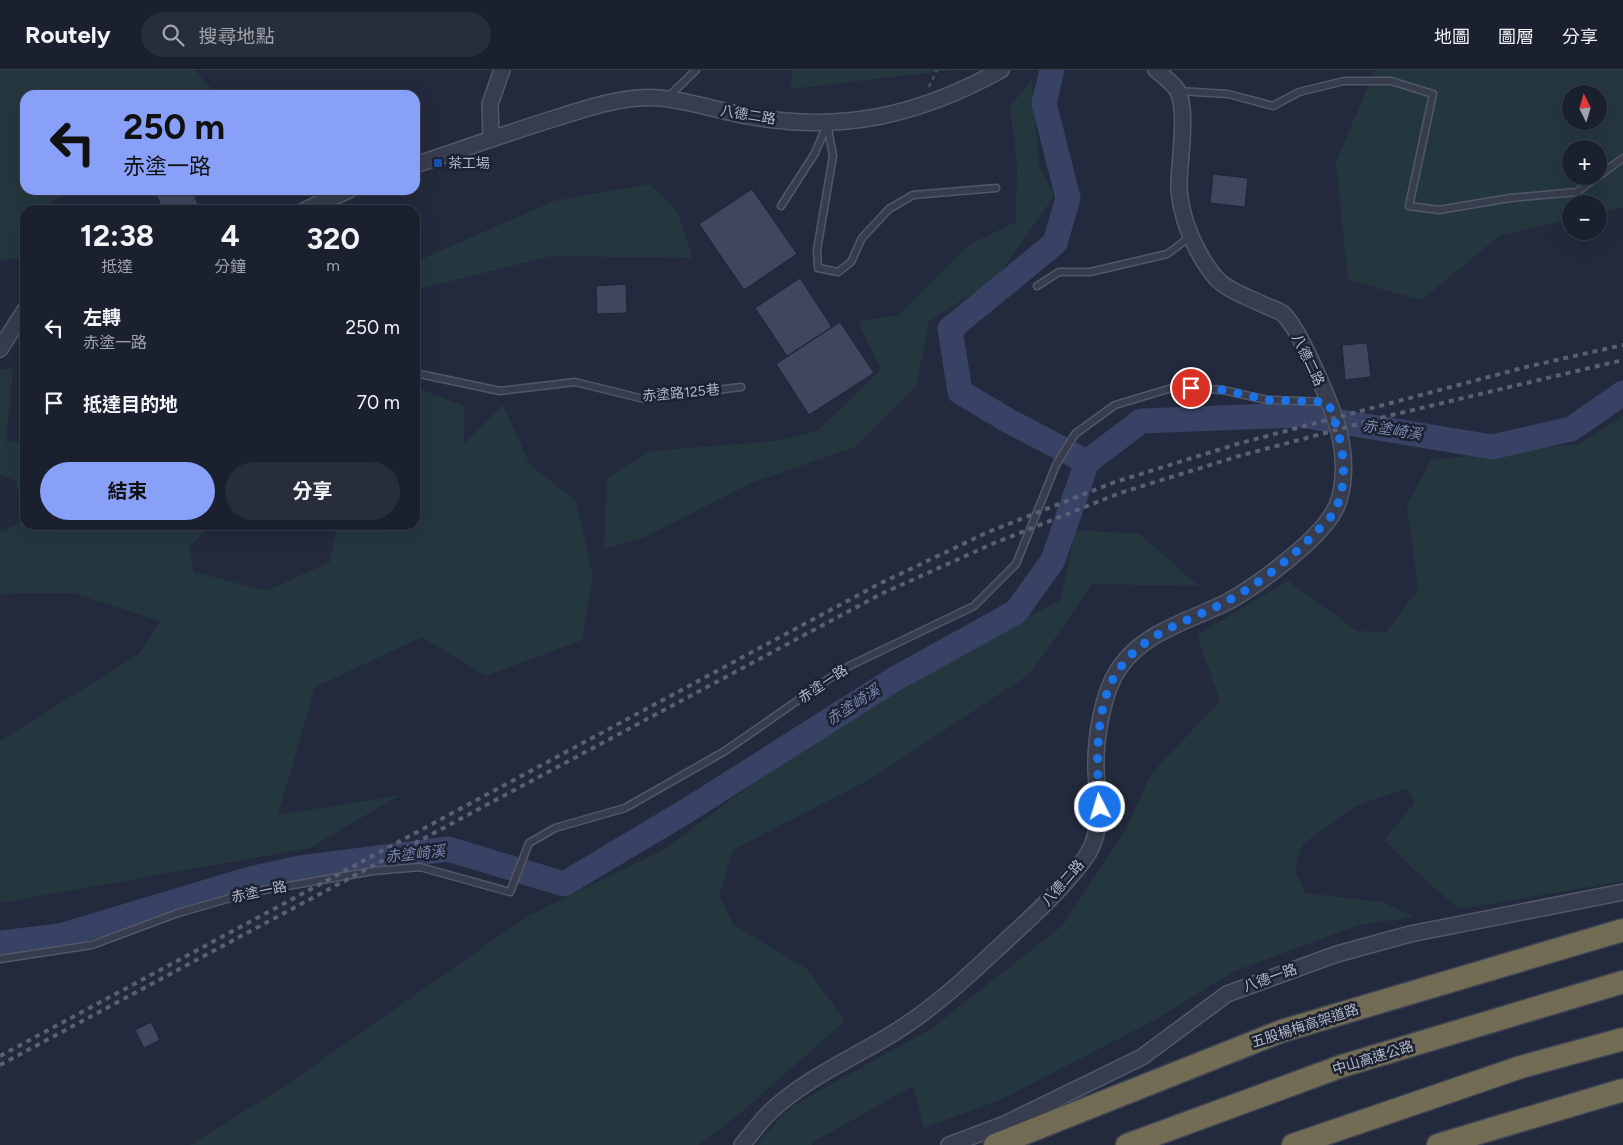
<!DOCTYPE html>
<html lang="zh-TW">
<head>
<meta charset="utf-8">
<style>
  :root { --surface:#1a202e; --page:#272d3a; --text:#f1f3f6; --muted:#9fa3aa; --line:#383e4a; --accent:#89a0f8 }
  body { margin:0; font-family:Figtree,"Noto Sans TC",sans-serif; background:var(--page); color:var(--text); height:100vh; display:flex; flex-direction:column; font-size:19px; white-space:nowrap }
  * { box-sizing:border-box; margin:0 }
  p { font-size:16px; color:var(--muted) }
  .icon { flex:none; width:28px; height:28px; fill:none; stroke:currentColor; stroke-width:2; stroke-linecap:round; stroke-linejoin:round }
  .map { position:relative; flex:1; overflow:hidden }
  .details { position:absolute; left:20px; top:135px; width:400px; height:325px; display:flex; flex-direction:column; background:var(--surface); border-radius:15px; box-shadow:0 5px 20px #0002,0 0 0 1px var(--line) }
  .details>* { flex:none }
  .top-card { position:absolute; left:20px; top:20px; width:400px; height:105px; border-radius:15px; box-shadow:0 5px 20px #0002,0 0 0 1px var(--line); background:#89a0f8; color:#111; overflow:hidden }
  .needle { width:32px; rotate:355deg }
  .controls { position:absolute; left:1562px; top:15px; display:grid; gap:10px }
  .controls a { display:grid; place-items:center; width:45px; height:45px; border-radius:50%; background:var(--surface); box-shadow:0 5px 20px #0002,0 0 0 1px var(--line); font-size:25px }
  .pin { position:absolute; display:grid; place-items:center; width:42px; height:42px; color:#fff; margin:-21px; border:2px solid #fff; border-radius:50%; box-shadow:0 1px 5px #0007 }
  .me { position:absolute; width:55px; margin:-28px; rotate:355deg; stroke-linejoin:round; filter:drop-shadow(0 0 4px #0008) }
  .turn { display:flex; align-items:center; gap:18px; height:105px; padding:0 20px; font-size:22px }
  .turn .icon { width:65px; height:65px; stroke-width:2.5 }
  .turn b { display:block; font-size:35px; line-height:42px }
  .eta { display:flex; justify-content:space-evenly; align-items:center; height:85px; text-align:center }
  .eta b { font-size:30px; font-weight:700; line-height:35px }
  .button { display:flex; gap:10px; margin-top:auto; padding:10px 20px }
  .button a { flex:1; height:58px; border-radius:30px; background:var(--accent); color:#111; font-size:20px; font-weight:700; line-height:58px; text-align:center }
  .button a+a { background:var(--page); color:var(--text) }
  ul { padding:0; list-style:none }
  li { display:flex; align-items:center; gap:15px; height:75px; padding:0 20px }
  li div { flex:1 }
  li b { display:block; font-size:19px }
  li em { font-style:normal }
  header { display:flex; align-items:center; gap:30px; box-sizing:border-box; height:70px; padding:0 25px; background:var(--surface); border-bottom:1px solid var(--line) }
  header strong { font-size:24px }
  nav { display:flex; gap:28px; margin-inline-start:auto; font-size:18px }
  .search { width:350px; height:45px; background:var(--page); display:flex; align-items:center; gap:12px; box-sizing:border-box; padding:0 18px; border-radius:28px; color:var(--muted); font-size:19px }
  .map>svg:first-child { display:block }
</style>
</head>
<body>
<header>
<strong>Routely</strong>
<div class="search"><svg class="icon" aria-label="search" viewBox="0 0 24 24"><circle cx="10" cy="10" r="6"/><path d="M15 15l6 6"/></svg>搜尋地點</div>
<nav><a>地圖</a><a>圖層</a><a>分享</a></nav>
</header>
<div class="map">
<svg width="1623" height="1075" viewBox="0 0 1623 1075">
  <rect width="100%" height="100%" fill="#232a3d"/>
  <path fill="#25373e" fill-rule="evenodd" d="M0,0h195l22,25h-192v95h49l-39,20h-10v47l-25,3z
    M794,0h159l-164,19z
    M1375,0h248v137l-24,6v-9h-28v15l-72,17 -77,64 -74,-20 -12,-118zM1571,24h28v27h-28zM1571,79h28v27h-28z
    M1032,9l7,86 15,31 -58,83 -67,42 -13,66 -61,60 -104,36 -106,54 -41,12 3,-71 44,-27 125,-10 41,-10 64,-61 -23,-49 41,-6 68,-69 49,-24 1,-58 -7,-57z
    M649,114l29,29 14,45 -141,-2 -136,34v-28l139,-61z
    M0,299h13l-7,73h19v69l-10,-30 -15,-7z
    M415,317l49,19v38l39,-39 27,60 46,36 17,76 -11,63 -96,36 -64,-39 -107,50 -37,128 122,-20 -90,53 -310,55v-162l140,-88 20,-32 -87,-28 -73,1v-61l25,-13v5h186l-22,22 5,25 72,19 64,-29 7,-37h78z
    M1623,346v465l-163,28 -31,-25 -45,-44 31,-37 -9,-15 -52,19 -51,37 -8,25 10,24 78,9 31,15 -55,8 -124,46 -80,49 -157,81 -74,27 -11,-42 -100,56 -1,3h-55l22,-26 20,-17 132,-73 132,-104 63,-95 25,-56 69,-73 -23,-66 91,-54 69,50 29,1 32,-42 -11,-85 24,-45 148,-16z
    M1075,460l64,4 60,52 -107,-2 -61,89 -157,104 -141,73 -14,46 15,29 74,45 37,51 -107,94 -39,30h-509l98,-61 238,-167 139,-68 190,-142 206,-107z"/>
  <g fill="none" stroke-linecap="round" stroke-linejoin="round">
    <path stroke="#374264" stroke-width="25" d="M1052,0l-8,33 24,95 -13,45 -105,86 10,63 49,29 78,41
      M0,873l60,-7 190,-57 50,-11 148,-19 116,35 124,-74 205,-130 123,-68 37,-52 34,-98 54,-41 159,-6 192,32 79,-18 52,-36"/>
  </g>
  <path fill="#3f465d" stroke="#1e2434" d="M1213,104l35,4 -3,29 -35,-4z
    M752,119l45,65 -53,36 -45,-66z
    M154,120h38l9,20h-38z
    M800,208l32,49 -45,29 -32,-48z
    M626,214l1,29 -30,1 -1,-28z
    M840,252l34,51 -65,42 -33,-51z
    M1367,273l4,34 -26,3 -3,-35z
    M151,952l9,18 -16,8 -9,-18z"/>
  <g fill="none" stroke-linecap="round" stroke-linejoin="round">
    <g stroke="#525868" stroke-width="9">
      <path id="service" d="M1178,21l50,3 45,12 26,-14 45,-11h47l42,13 -24,112 30,4 71,-12 67,-6 21,-16
        M668,27l28,-27
        M827,53l6,33 -16,94 1,18 20,4 13,-10 11,-24 27,-29 24,-14 83,-7
        M1599,106l24,-18
        M781,136l34,-53 12,-28
        M1037,216l22,-14h31l77,-18 23,-17
        M415,303l85,18 75,-9 69,17 97,-12
        M0,889l92,-14 86,-32 70,-20 125,-22 47,-4 90,25 19,-49 26,-15 70,-20 100,-57 118,-82 131,-63 42,-42 40,-99 19,-31 40,-29 60,-18 48,3 44,10 61,2"/>
    </g>
    <g stroke="#525868" stroke-width="18">
      <path id="tertiary" d="M491,68l-1,-34 12,-34
        M415,95c48,-16 95,-33 144,-48 26,-8 52,-17 80,-19 34,-3 74,12 108,18 94,17 171,0 254,-46
        M305,140l44,-20
        M0,279l25,-39
        M742,1075c9,-11 18,-23 28,-33 40,-38 94,-58 139,-89 32,-22 60,-48 88,-74 30,-28 61,-55 86,-88 21,-27 15,-57 13,-90 -1,-30 6,-79 24,-104 26,-37 71,-46 109,-66 29,-16 88,-60 104,-88 13,-20 12,-55 7,-77 -5,-24 -41,-110 -58,-123 -6,-4 -14,-6 -20,-9 -35,-16 -45,-17 -64,-53 -11,-20 -17,-38 -19,-61 -1,-24 10,-80 -2,-100 -4,-7 -14,-14 -21,-20
        M949,1075l56,-21 137,-67 85,-63 110,-40 73,-20 213,-42"/>
    </g>
    <g stroke="#3f4555" stroke-width="25">
      <path id="motorway" d="M995,1075l287,-114 341,-101
        M1127,1075l215,-79 281,-84
        M1293,1075l228,-78 102,-28
        M1438,1075l185,-55"/>
    </g>
    <path stroke="#43545b" stroke-width="2.5" stroke-dasharray="4 4" stroke-linecap="butt" d="M929,17l8,-17"/>
    <use href="#service" stroke="#373d4d" stroke-width="6"/>
    <use href="#tertiary" stroke="#373d4d" stroke-width="15"/>
    <use href="#motorway" stroke="#736c54" stroke-width="22"/>
    <path stroke="#596074" stroke-width="4" stroke-dasharray="5 5" stroke-linecap="butt" d="M0,986l877,-471 111,-53 127,-50 122,-38 289,-77 97,-22
      M0,995l881,-471 111,-50 128,-51 119,-37 153,-41 231,-55"/>
  </g>
  <g fill="none" stroke-linecap="round" stroke-linejoin="round">
    <path stroke="#1a73e8" stroke-width="9" stroke-dasharray="0 16.2" d="M1100,737c-4,-41 -6,-105 20,-139 27,-38 72,-47 111,-69 32,-18 63,-43 88,-70 5,-5 12,-11 15,-17 18,-34 7,-77 -6,-110l-61,-2 -43,-10 -33,-2"/>
  </g>
  <rect fill="#1a4fb4" stroke="#1c2232" stroke-width="2" x="433" y="88" width="10" height="10" rx="2.5"/>
  <g text-anchor="middle" dominant-baseline="central" stroke-width="5" stroke-linejoin="round" paint-order="stroke">
    <g font-size="14" fill="#b3b8c8" stroke="#1c2232">
      <text transform="translate(748 45) rotate(9)">八德二路</text>
      <text transform="translate(1308 290) rotate(64)">八德二路</text>
      <text transform="translate(681 323) rotate(-5)">赤塗路125巷</text>
      <text transform="translate(823 614) rotate(-34)">赤塗一路</text>
      <text transform="translate(1063 813) rotate(-49)">八德二路</text>
      <text transform="translate(259 822) rotate(-12)">赤塗一路</text>
      <text transform="translate(1270 908) rotate(-20)">八德一路</text>
      <text transform="translate(1305 956) rotate(-18)">五股楊梅高架道路</text>
      <text transform="translate(1373 988) rotate(-17)">中山高速公路</text>
    </g>
    <g font-size="14" fill="#b3b8c8" stroke="#1c2232" text-anchor="start">
      <text x="448" y="93">茶工場</text>
    </g>
    <g font-size="15" font-style="italic" fill="#7b88b0" stroke="#1c2232">
      <text transform="translate(1392 360) rotate(9)">赤塗崎溪</text>
      <text transform="translate(853 635) rotate(-33)">赤塗崎溪</text>
      <text transform="translate(415 784) rotate(-6)">赤塗崎溪</text>
    </g>
  </g>
</svg>
<div class="controls">
<a><svg class="needle" viewBox="-14 -14 28 28"><path d="M0-13l5 13h-10z" fill="#e53935"/><path d="M0 13l5-13h-10z" fill="#9fa3aa"/></svg></a>
<a>+</a>
<a>−</a>
</div>
<div class="pin" style="left:1191px;top:318px;background:#d93025"><svg class="icon" aria-label="arrive" viewBox="0 0 24 24"><path d="M6 21V4h12l-3 4 3 4H6"/></svg></div>
<svg class="me" style="left:1100px;top:737px" viewBox="-20 -20 40 40"><circle r="17" fill="#1a73e8" stroke="#fff" stroke-width="3"/><path d="M0-11L8 9 0 5-8 9z" fill="#fff"/></svg>
<div class="top-card">
<div class="turn"><svg class="icon" aria-label="left" viewBox="0 0 24 24"><path d="M17 20v-9H6M10 6l-5 5 5 5"/></svg><div><b>250 m</b>赤塗一路</div></div>
</div>
<section class="details">
<div class="eta">
<div><b>12:38</b><p>抵達</p></div>
<div><b>4</b><p>分鐘</p></div>
<div><b>320</b><p>m</p></div>
</div>
<ul>
<li><svg class="icon" aria-label="left" viewBox="0 0 24 24"><path d="M17 20v-9H6M10 6l-5 5 5 5"/></svg><div><b>左轉</b><p>赤塗一路</p></div><em>250 m</em></li>
<li><svg class="icon" aria-label="arrive" viewBox="0 0 24 24"><path d="M6 21V4h12l-3 4 3 4H6"/></svg><div><b>抵達目的地</b></div><em>70 m</em></li>
</ul>
<div class="button"><a>結束</a><a>分享</a></div>
</section>
</div>
</body>
</html>
